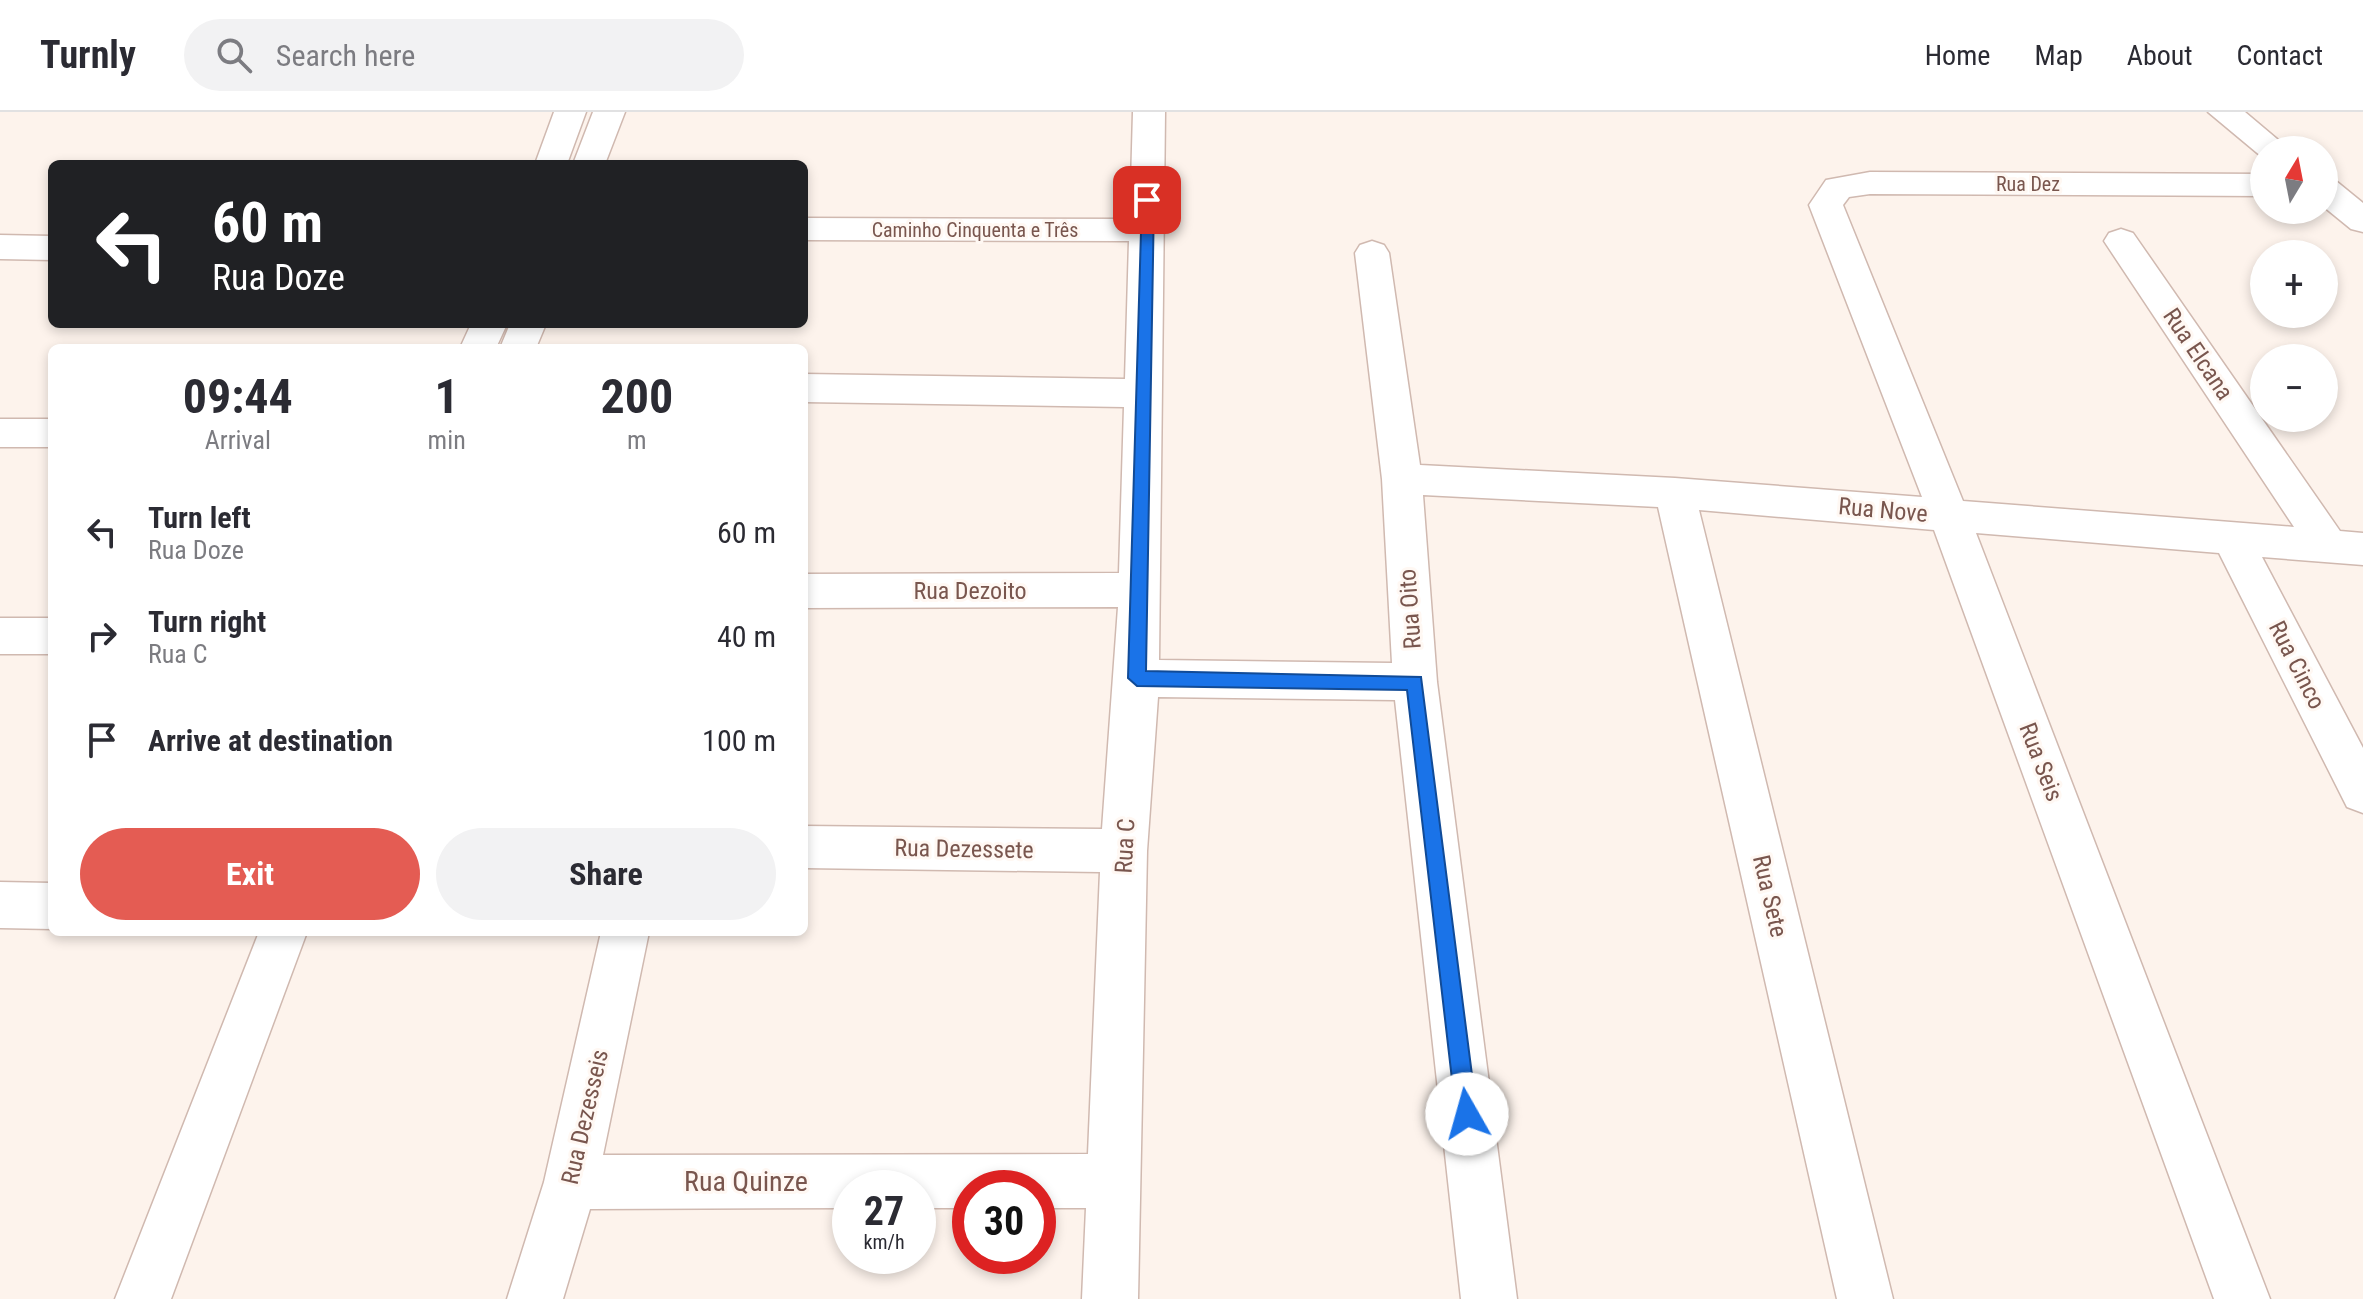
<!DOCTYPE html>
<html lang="en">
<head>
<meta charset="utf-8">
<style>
  :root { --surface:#fff; --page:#f2f2f3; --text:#2b2b33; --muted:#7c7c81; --line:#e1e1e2; --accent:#e45c53 }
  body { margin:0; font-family:"Roboto Condensed",sans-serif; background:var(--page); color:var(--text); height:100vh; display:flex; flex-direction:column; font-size:30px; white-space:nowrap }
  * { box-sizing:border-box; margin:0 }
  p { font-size:26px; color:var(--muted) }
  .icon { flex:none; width:44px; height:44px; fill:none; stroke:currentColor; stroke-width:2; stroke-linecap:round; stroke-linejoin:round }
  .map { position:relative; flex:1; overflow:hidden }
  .sheet { position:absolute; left:48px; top:232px; width:760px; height:592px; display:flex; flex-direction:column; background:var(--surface); border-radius:12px; box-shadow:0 4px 12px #0003 }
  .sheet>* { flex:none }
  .hud { position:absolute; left:48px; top:48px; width:760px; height:168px; border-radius:12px; box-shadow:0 4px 12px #0003; background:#202124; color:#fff; overflow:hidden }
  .needle { width:52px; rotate:10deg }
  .fabs { position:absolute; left:2250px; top:24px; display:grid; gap:16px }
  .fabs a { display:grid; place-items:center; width:88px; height:88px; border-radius:50%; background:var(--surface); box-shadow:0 4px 12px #0003; font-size:40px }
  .speed { position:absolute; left:832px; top:1058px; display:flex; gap:16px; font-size:40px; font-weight:700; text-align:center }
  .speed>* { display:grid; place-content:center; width:104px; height:104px; border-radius:50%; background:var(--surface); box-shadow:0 4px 12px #0003; line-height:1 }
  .speed small { font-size:20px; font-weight:400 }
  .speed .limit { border:12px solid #d22; background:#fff; color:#111 }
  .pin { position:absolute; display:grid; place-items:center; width:68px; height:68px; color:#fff; margin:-34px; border-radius:16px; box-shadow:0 4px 12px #0006 }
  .me { position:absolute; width:88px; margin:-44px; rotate:353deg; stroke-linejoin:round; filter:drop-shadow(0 0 6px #0008) }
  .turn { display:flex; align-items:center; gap:28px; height:168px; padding:0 32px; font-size:36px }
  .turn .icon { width:104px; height:104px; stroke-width:2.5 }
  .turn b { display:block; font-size:56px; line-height:68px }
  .eta { display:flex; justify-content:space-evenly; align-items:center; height:136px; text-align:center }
  .eta b { font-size:48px; font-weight:700; line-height:56px }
  .action { display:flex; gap:16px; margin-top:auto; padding:16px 32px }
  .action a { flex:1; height:92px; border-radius:48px; background:var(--accent); color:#fff; font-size:32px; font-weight:700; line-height:92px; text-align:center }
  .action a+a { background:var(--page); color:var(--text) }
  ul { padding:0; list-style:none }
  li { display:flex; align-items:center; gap:24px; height:104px; padding:0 32px }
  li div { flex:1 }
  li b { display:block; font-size:30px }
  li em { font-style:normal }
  header { display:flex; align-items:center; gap:48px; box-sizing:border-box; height:112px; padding:0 40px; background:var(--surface); border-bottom:2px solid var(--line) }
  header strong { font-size:38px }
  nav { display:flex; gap:44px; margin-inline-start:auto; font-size:28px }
  .search { width:560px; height:72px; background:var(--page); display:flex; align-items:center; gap:20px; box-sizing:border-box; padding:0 28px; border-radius:44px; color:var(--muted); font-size:30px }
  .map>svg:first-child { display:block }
</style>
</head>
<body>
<header>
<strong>Turnly</strong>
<div class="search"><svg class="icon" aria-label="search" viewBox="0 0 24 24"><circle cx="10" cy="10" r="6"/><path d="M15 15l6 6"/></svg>Search here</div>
<nav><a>Home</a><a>Map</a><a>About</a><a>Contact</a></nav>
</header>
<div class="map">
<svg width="2363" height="1187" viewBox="0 0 2363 1187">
  <rect width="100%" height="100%" fill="#fdf3ec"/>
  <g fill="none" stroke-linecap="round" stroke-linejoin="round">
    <g stroke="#d0b9b0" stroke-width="3">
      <path id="minor" d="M554,0h32l-19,52h-32z
        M593,0h32l-20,52h-32z
        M1133,0h32l-6,548 233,3 -10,-184 -27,-226 5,-8 12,-4 12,4 5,8 31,212 255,13 247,19 -113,-292 17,-25 44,-8 394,2v22l-394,-2 -21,3 -6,8 120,296 331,26 -190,-286 5,-8 12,-4 12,4 207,298 23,2v32l-101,-8 101,191v65l-16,-6 -128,-254 -243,-20 294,766h-56l-280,-769 -235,-20 194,789h-56l-179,-792 -235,-12 14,187 80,617h-56l-66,-599 -237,-3 -11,154 -9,448h-56l4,-91h-48v-20h-68v20h-52v-20h-68v20l-260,1 -27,90h-56l37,-117 57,-250h48l-46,223 485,-1 12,-282 -296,-4v-42l298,3 16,-222 -314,1v-34l315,-1 5,-166 -320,-5v-28l321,5 4,-138 -325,-1v-22l326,1z
        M2208,0h37l45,38h-26l-2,7z
        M2324,66l12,3 27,22v29l-12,-3 -27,-22z
        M0,123l52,1v24l-52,-1z
        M471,212h36l-11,24h-36z
        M510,212h36l-10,24h-36z
        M0,307h52v28h-52z
        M0,506h52v36h-52z
        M0,770l52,1v46l-52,-1z
        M259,820h48l-136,367h-56z"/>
    </g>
    <use href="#minor" fill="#fff" fill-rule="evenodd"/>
  </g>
  <path fill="#1a73e8" stroke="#114b97" stroke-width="2" d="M1142,85l12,3 -8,471 275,6 56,437 -3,8 -7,3 -8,-3 -3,-8 -49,-424 -270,-4 -9,-8z"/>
  <g text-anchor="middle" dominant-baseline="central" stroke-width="6" stroke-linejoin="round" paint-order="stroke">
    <g font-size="20" fill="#79564e" stroke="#fff8f3">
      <text x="2028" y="72">Rua Dez</text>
      <text x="975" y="118">Caminho Cinquenta e Três</text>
    </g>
    <g font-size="24" fill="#79564e" stroke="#fff8f3">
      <text transform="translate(2198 242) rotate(56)">Rua Elcana</text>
      <text transform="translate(1883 398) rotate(5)">Rua Nove</text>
      <text x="970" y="479">Rua Dezoito</text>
      <text transform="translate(1410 497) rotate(-94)">Rua Oito</text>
      <text transform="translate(2297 553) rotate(63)">Rua Cinco</text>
      <text transform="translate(2041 650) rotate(69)">Rua Seis</text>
      <text transform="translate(1125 734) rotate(-87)">Rua C</text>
      <text transform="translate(964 737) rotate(1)">Rua Dezessete</text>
      <text transform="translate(1770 784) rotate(77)">Rua Sete</text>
      <text transform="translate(585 1005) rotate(-77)">Rua Dezesseis</text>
    </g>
    <g font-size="28" fill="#79564e" stroke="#fff8f3">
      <text x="746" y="1069">Rua Quinze</text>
    </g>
  </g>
</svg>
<div class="fabs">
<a><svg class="needle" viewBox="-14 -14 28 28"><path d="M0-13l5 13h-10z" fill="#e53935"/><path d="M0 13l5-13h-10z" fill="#7c7c81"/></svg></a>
<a>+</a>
<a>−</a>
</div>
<div class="speed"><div>27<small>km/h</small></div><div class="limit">30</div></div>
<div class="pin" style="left:1147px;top:88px;background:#d93025"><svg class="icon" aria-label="arrive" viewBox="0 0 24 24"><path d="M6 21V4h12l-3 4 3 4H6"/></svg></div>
<svg class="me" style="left:1467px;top:1002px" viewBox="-20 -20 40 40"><circle r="19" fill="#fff"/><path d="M0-13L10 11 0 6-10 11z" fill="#1a73e8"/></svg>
<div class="hud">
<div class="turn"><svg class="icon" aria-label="left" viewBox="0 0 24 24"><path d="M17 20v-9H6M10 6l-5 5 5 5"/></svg><div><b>60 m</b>Rua Doze</div></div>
</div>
<section class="sheet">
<div class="eta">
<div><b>09:44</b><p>Arrival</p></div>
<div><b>1</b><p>min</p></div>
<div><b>200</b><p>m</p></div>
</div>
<ul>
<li><svg class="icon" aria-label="left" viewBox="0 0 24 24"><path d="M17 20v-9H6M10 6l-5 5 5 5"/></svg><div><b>Turn left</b><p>Rua Doze</p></div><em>60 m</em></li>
<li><svg class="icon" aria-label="right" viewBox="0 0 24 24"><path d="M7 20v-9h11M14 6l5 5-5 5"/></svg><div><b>Turn right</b><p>Rua C</p></div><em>40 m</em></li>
<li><svg class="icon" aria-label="arrive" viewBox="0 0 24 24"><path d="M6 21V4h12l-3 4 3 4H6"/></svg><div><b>Arrive at destination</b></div><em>100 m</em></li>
</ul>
<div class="action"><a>Exit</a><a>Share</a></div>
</section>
</div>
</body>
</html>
